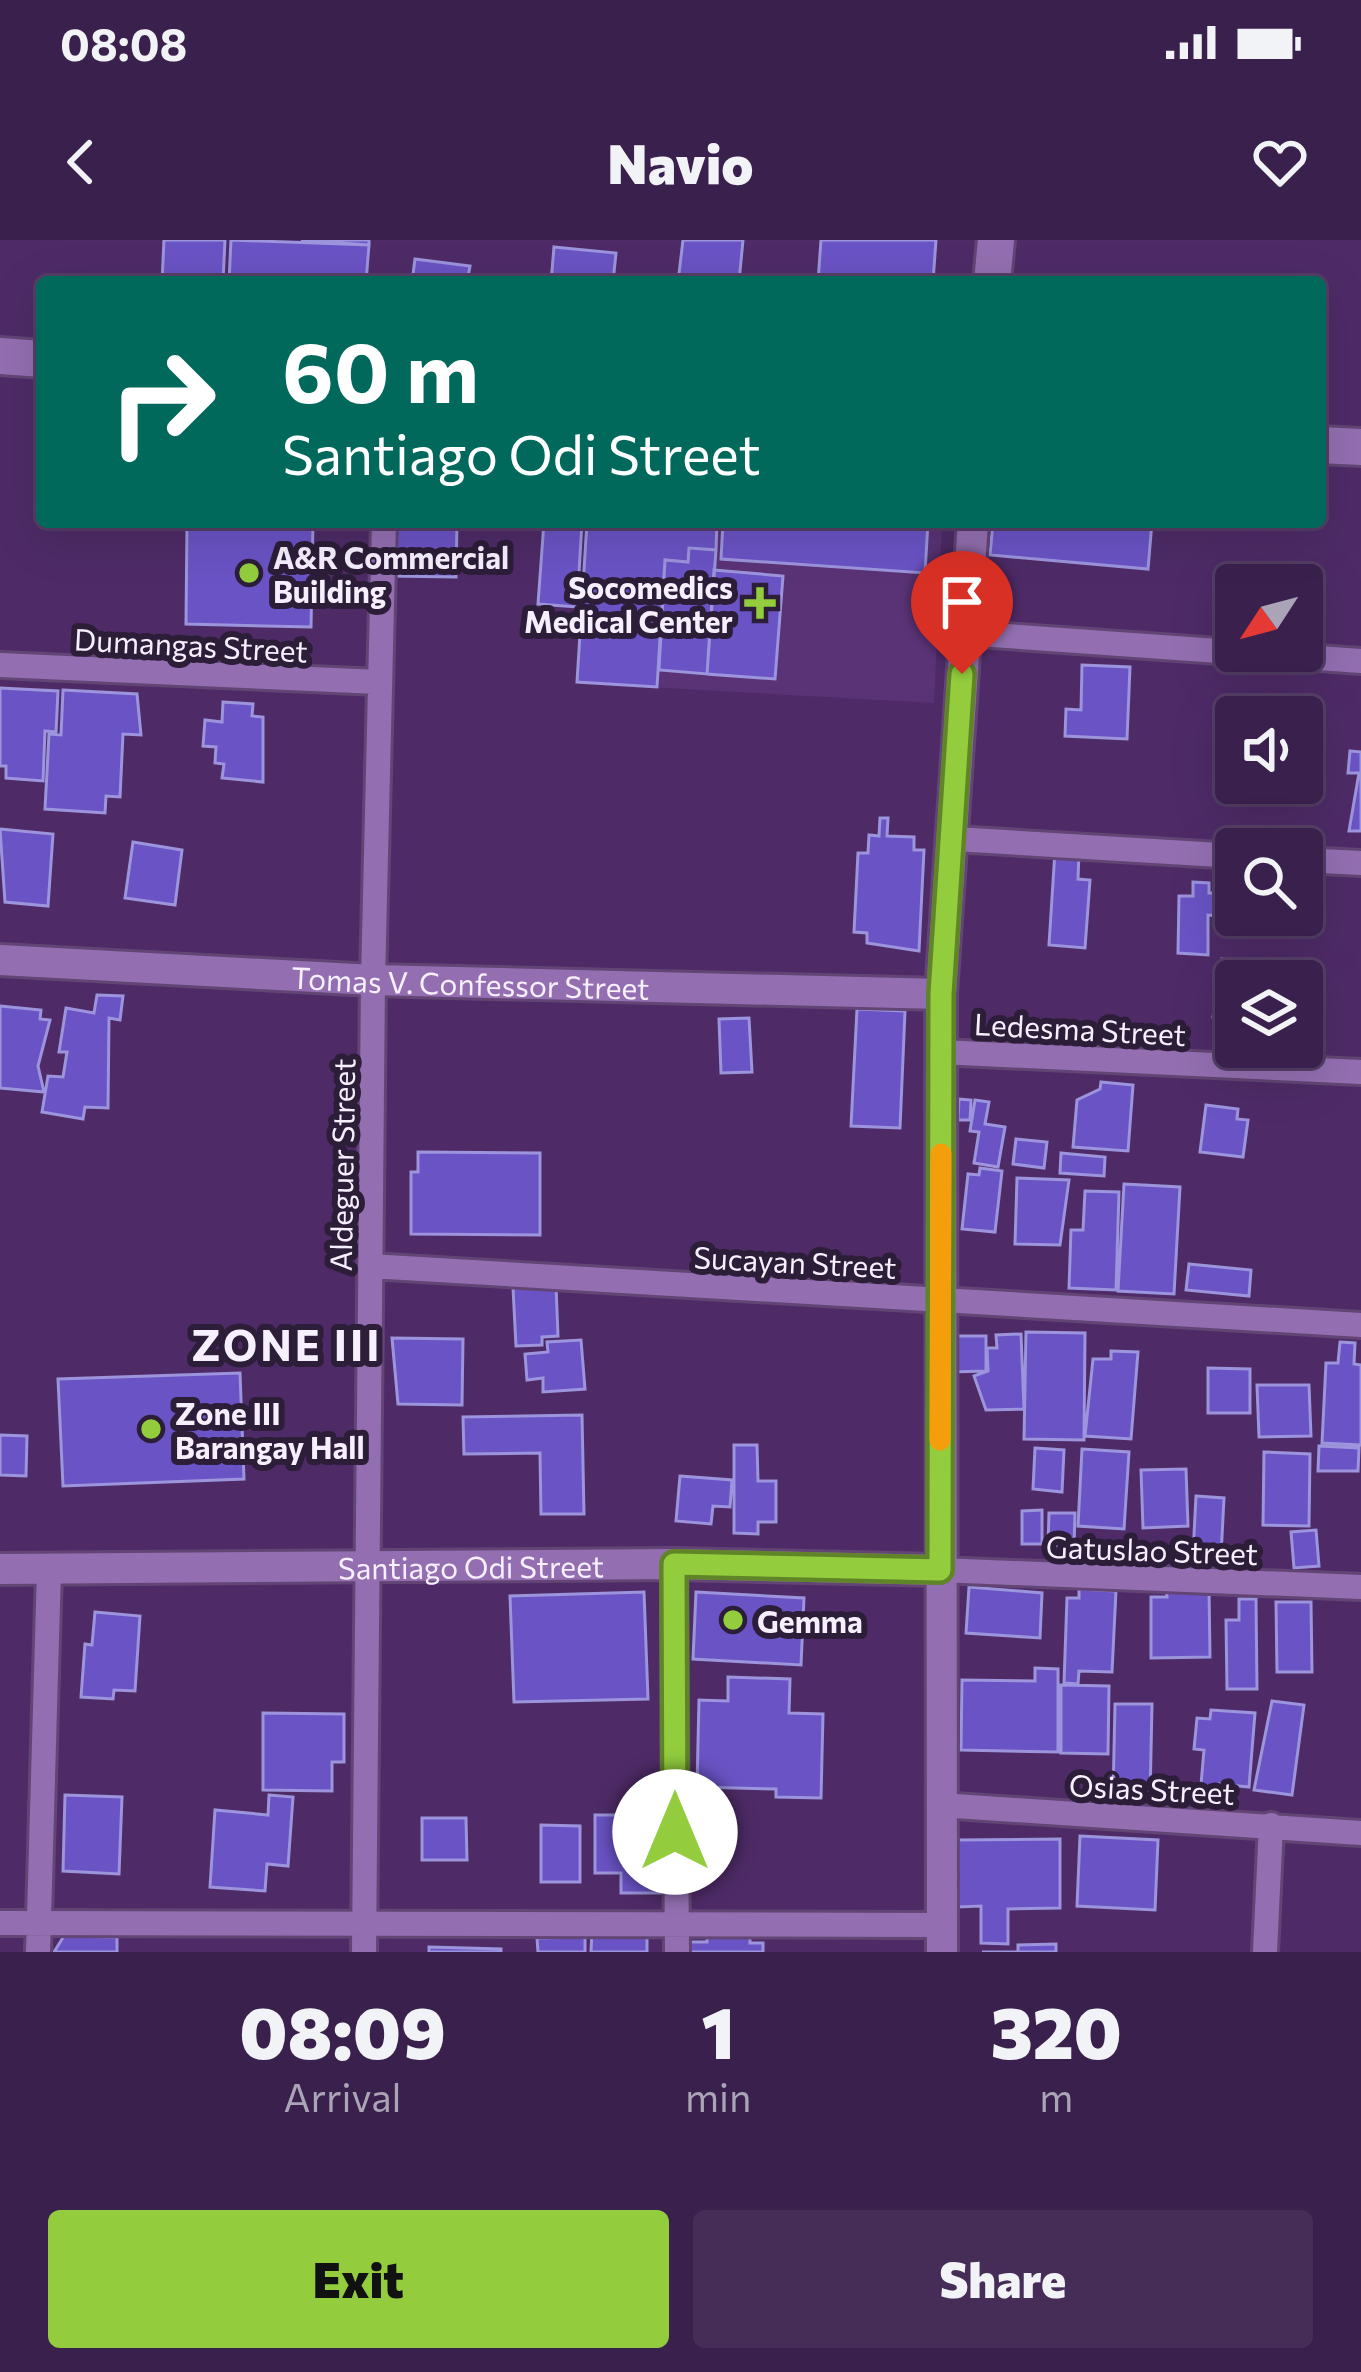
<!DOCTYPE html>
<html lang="en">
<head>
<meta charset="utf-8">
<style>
  :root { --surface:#3a204d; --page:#452d57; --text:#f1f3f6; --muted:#aba3b6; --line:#543e65; --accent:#93cc3d }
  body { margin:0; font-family:Commissioner,sans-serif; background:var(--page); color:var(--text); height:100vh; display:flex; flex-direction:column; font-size:45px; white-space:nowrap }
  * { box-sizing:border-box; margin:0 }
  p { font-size:39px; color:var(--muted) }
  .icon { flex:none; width:66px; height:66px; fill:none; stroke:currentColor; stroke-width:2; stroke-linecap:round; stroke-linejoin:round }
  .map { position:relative; height:1712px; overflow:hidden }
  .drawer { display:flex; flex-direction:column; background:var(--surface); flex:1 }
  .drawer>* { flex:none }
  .banner { position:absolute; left:36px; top:36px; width:1290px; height:252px; border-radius:12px; box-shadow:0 12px 48px #0002,0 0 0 3px var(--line); background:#00695c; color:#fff; overflow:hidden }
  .needle { width:78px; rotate:234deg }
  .controls { position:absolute; left:1215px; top:324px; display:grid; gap:24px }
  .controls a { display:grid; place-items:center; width:108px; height:108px; border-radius:12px; background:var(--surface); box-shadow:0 12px 48px #0002,0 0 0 3px var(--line); font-size:60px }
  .pin { position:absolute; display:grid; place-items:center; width:102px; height:102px; color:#fff; margin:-123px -51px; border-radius:50% 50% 50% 0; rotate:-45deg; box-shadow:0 0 12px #0007 }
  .pin .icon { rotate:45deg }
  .me { position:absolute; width:132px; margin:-66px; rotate:0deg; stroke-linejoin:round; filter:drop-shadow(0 0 9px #0008) }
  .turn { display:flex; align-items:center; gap:42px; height:252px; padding:0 48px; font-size:54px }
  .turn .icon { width:156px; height:156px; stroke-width:2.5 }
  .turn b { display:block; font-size:84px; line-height:102px }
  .eta { display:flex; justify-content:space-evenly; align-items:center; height:204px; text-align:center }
  .eta b { font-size:72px; font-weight:800; line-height:84px }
  .primary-button { display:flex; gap:24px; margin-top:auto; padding:24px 48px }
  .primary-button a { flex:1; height:138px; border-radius:12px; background:var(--accent); color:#111; font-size:48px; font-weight:800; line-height:138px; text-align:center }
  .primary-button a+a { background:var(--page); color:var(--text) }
  .status { display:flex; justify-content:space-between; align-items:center; height:84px; padding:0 60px; background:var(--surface); direction:ltr }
  .status svg { height:33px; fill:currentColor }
  header { display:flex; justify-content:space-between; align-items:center; height:156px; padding:0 48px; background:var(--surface); font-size:54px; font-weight:800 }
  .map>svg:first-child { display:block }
</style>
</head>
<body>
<div class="status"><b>08:08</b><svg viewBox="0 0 49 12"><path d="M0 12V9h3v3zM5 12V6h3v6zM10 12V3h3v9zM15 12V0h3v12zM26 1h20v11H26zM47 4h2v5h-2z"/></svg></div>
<header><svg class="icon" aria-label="back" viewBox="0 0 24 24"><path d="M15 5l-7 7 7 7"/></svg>Navio<svg class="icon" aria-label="heart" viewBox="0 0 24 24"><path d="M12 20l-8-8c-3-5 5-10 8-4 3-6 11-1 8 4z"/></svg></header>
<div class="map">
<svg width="1361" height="1712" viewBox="0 0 1361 1712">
  <rect width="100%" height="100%" fill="#4e2b67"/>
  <path fill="#5a3376" d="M586,282h356l-8,181 -358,-20z"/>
  <path fill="#6a53c4" stroke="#9c94dc" stroke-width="3" d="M164,0h61l-2,42h-61z
    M231,0l138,5 -3,37h-137z
    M301,0h68v5z
    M683,0h60l-4,42h-61z
    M821,0h115l-3,42h-115z
    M554,7l62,6 -3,29h-62z
    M415,19l55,7 -3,16h-55z
    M187,282h126l-2,105 -125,-3z
    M389,282h68l-1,55 -67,-1z
    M544,282h38l-5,85 -39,-3z
    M587,282h130l-1,28 -27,-2 -1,14 -23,-2 -8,127 -80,-5z
    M723,282h205l-3,51 -204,-14z
    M993,282h159l-4,47 -158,-14z
    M689,308l27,2 -9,124 -48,-4 6,-110 23,2z
    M714,330l69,6 -8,103 -68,-5z
    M1082,425l48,2 -3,72 -62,-3 1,-27 15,1z
    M0,448l58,3 -2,41 -11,-1 -2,50 -37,-3v-12h-6z
    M63,450l74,4 4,41 -18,-1 -3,63 -14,-1 -1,17 -60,-4 4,-75 12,1z
    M223,462l30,2 -1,12 11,1v65l-41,-4 2,-14 -9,-1 1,-16 -13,-1 2,-26 17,2z
    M1350,511l11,1v79h-12l10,-58h-11z
    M880,578h8l-1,18 27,1v13h10l-5,101 -52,-8v-10l-13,-1 4,-79h10l1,-18 10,1z
    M0,589l53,5 -5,72 -43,-4z
    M133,602l49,8 -7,55 -50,-7z
    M1055,611l24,2 -1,26 12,1 -5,68 -36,-3z
    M1193,642l16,1v10h15v23l-16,-1v40l-30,-2 1,-57h14z
    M1222,719l17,2 -1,8 26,3 -2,9h-26v39l-23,-3z
    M97,755l26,1 -3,24 -11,-2 -1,90 -23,-1 -2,12 -41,-7 6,-36 15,1 4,-25h-8l7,-44 28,5z
    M0,766l41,4 -1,9 10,1 -12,46 6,26 -44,-4z
    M857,769l48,2 -5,117 -49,-2z
    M749,778l3,54 -31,1 -2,-54z
    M1101,842l32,3 -5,66 -55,-4 4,-47 23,-11z
    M959,859l12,1 -1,20h-12z
    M975,860l14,2 -4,22 20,3 -7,40 -24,-4 5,-31 -9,-1z
    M1206,865l32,4 -1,10 11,1 -5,37 -43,-5z
    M1016,899l31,3 -3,26 -31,-4z
    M418,912l122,1v82l-129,-1v-62h7z
    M1061,913l44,4 -1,19 -44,-3z
    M980,928l22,3 -7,61 -33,-3 6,-55 11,1z
    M1017,938l52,2 -9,65 -45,-1z
    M1124,944l56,3 -6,107 -56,-3z
    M1085,951l34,1 -3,98 -47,-2 2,-58h12z
    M1189,1024l62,6 -2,26 -63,-6z
    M556,1045l2,51 -16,1v8l-26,1 -3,-58z
    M1026,1092l59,1 -1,107 -60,-1z
    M1021,1094l3,75 -38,1 -12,-34 14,-5 -1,-23h10l-1,-13z
    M951,1096h35v35l-35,1z
    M392,1098l71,1 -1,66 -64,-1z
    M581,1100l4,49 -42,3v-14l-16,2 -2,-26 23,-2 -1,-10z
    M1340,1102l15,1 -1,21 7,1v80l-39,-2 4,-80h12z
    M1111,1111l27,1 -7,87 -46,-3 8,-77h18z
    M1208,1128l42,1v44h-42z
    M240,1133l4,106 -181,7 -5,-107z
    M1257,1145h52l2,51 -52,1z
    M582,1175l2,99h-43l-1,-61 -76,1 -1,-37z
    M0,1195l27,1 -1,40 -26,-1z
    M734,1205h23l1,36h18v41h-18v12l-24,-1z
    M1319,1206l40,2 -1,23h-40z
    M1035,1208l29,2 -2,42 -29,-3z
    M1082,1209l47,3 -5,77 -46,-3z
    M1264,1212l46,2 -1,72 -46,-1z
    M1186,1229l2,57 -45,2 -2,-58z
    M680,1236l52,4 -2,27 -17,-1 -2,18 -35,-3z
    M1196,1256l28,2 -3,58 -28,-2z
    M1042,1270v34h-20v-33z
    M1049,1273h26l-1,33 -26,-1z
    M1316,1290l3,36 -25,2 -3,-36z
    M969,1347l73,6 -2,45 -74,-5z
    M1166,1348h43l1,69 -59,1v-61h16z
    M1079,1349l37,2 -4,81 -33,-1 -1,13 -14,-1 3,-85h12z
    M644,1352l4,107 -134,3 -4,-106z
    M696,1352l108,6 -3,67 -108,-6z
    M1239,1359h17l1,90h-30l-1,-69h13z
    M1276,1362h35l1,70h-35z
    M95,1372l45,4 -5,75 -21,-1 -1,9 -32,-2 4,-53 7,1z
    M1035,1428l23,1v83l-97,-2 1,-70 73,1z
    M728,1437l62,2 -1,34 34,1 -2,84 -45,-1v-8l-79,-2 2,-87 29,1z
    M1061,1445l48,1 -1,68 -47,-1z
    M1272,1461l32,4 -12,90 -38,-5z
    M1115,1464h37l-2,94 -37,-1z
    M1211,1470l44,3 -6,74 -30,-3 -2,13 -17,-1 4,-46 -10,-1 3,-31 13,1z
    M263,1473l81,1v48h-12v29l-69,-1z
    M65,1555l57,2 -3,77 -56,-3z
    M269,1555l24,2 -5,69 -21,-2 -2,27 -55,-4 5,-77 53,5z
    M595,1575h66v78h-40v-20h-26z
    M422,1578h44l1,42h-45z
    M541,1585l39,1v56h-39z
    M1080,1596l78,4 -3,70 -78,-4z
    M1060,1599v69l-52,1v35l-27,-1v-37l-23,1 -1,-67z
    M592,1690l55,3v19h-56z
    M707,1693h43v10h13v9h-73v-10h17z
    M64,1696l53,1v15h-63z
    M585,1697v15h-47l-1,-14z
    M1056,1704v8h-74h36v-7z
    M429,1707l72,2v3h-72z"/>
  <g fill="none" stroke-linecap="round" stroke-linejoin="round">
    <g stroke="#624575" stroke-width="30">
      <path id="minor" d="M964,393l397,28
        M0,425l379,17
        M955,599l281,17
        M1302,620l59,3
        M941,812l420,20
        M370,1026l991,59
        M674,1324l3,388
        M940,1330l421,17
        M940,1565l421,28
        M0,1683l941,2
        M38,1712l11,-382
        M364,1712l9,-972 11,-458
        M1265,1712l6,-127"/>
    </g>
    <g stroke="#624575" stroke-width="36">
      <g id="tertiary">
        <path id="s1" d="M0,720l373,20 568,14"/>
        <path id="s2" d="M0,1329l674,-5 266,6"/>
        <path d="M942,1712l-1,-958 32,-472"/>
      </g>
    </g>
    <g stroke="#624575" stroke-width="42">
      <path id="secondary" d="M992,42l4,-42
        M0,116l42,3
        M1320,205l41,2"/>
    </g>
    <use href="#minor" stroke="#936fb1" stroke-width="24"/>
    <use href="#tertiary" stroke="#936fb1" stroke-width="30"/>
    <use href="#secondary" stroke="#936fb1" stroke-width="36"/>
  </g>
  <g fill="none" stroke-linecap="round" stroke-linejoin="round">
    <g stroke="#608528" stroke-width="30">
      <path id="route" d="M675,1592l-1,-268 266,6 1,-576 21,-320"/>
    </g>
    <use href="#route" stroke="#93cc3d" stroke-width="21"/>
    <path stroke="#f59e0b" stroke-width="21" d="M940,1200l1,-286"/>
  </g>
  <g fill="#93cc3d" stroke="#2c1d38" stroke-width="4.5">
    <circle cx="249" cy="333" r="12"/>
    <path d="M754 345h12v12h12v12h-12v12h-12v-12h-12v-12h12z"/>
    <circle cx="151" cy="1189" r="12"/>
    <circle cx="733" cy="1380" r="12"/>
  </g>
  <g text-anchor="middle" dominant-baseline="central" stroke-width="12" stroke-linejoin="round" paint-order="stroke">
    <g font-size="30" font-weight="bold" fill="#f6effd" stroke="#2c1d38" text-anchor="start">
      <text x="273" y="316">A&amp;R Commercial<tspan x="273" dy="34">Building</tspan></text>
      <text x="733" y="346" text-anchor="end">Socomedics<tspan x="733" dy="34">Medical Center</tspan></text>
      <text x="175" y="1172">Zone III<tspan x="175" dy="34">Barangay Hall</tspan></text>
      <text x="757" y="1380">Gemma</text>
    </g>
    <g font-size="30" fill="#f6effd" stroke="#2c1d38">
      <text transform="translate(191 404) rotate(3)">Dumangas Street</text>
      <text stroke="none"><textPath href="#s1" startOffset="471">Tomas V. Confessor Street</textPath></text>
      <text transform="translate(1080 788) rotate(3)">Ledesma Street</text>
      <text transform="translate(341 925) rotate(-89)">Aldeguer Street</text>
      <text transform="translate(795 1021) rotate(3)">Sucayan Street</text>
      <text transform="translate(1152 1309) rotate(2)">Gatuslao Street</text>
      <text stroke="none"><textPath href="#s2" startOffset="471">Santiago Odi Street</textPath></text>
      <text transform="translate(1152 1548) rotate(3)">Osias Street</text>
    </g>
    <g font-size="42" font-weight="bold" letter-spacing="3" fill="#f6effd" stroke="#2c1d38">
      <text x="287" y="1104">ZONE III</text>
    </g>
  </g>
</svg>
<div class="controls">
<a><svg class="needle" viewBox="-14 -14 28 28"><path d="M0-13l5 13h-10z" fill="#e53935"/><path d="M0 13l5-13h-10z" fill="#aba3b6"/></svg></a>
<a><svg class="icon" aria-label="sound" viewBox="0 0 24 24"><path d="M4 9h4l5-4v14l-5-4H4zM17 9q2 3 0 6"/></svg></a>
<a><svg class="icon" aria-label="search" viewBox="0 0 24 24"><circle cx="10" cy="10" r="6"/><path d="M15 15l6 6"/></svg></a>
<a><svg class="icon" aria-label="layers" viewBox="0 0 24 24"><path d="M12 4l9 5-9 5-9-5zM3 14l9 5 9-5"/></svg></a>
</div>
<div class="pin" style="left:962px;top:434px;background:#d93025"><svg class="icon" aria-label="arrive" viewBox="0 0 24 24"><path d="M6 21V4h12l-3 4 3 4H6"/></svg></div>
<svg class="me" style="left:675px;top:1592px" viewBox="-20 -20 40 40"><circle r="19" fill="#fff"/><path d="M0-13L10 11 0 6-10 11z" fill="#93cc3d"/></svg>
<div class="banner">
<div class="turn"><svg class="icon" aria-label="right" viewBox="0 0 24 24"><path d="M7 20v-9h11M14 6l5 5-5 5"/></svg><div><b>60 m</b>Santiago Odi Street</div></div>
</div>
</div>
<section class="drawer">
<div class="eta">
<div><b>08:09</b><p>Arrival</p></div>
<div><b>1</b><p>min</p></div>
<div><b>320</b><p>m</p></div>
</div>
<div class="primary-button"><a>Exit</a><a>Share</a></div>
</section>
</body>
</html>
